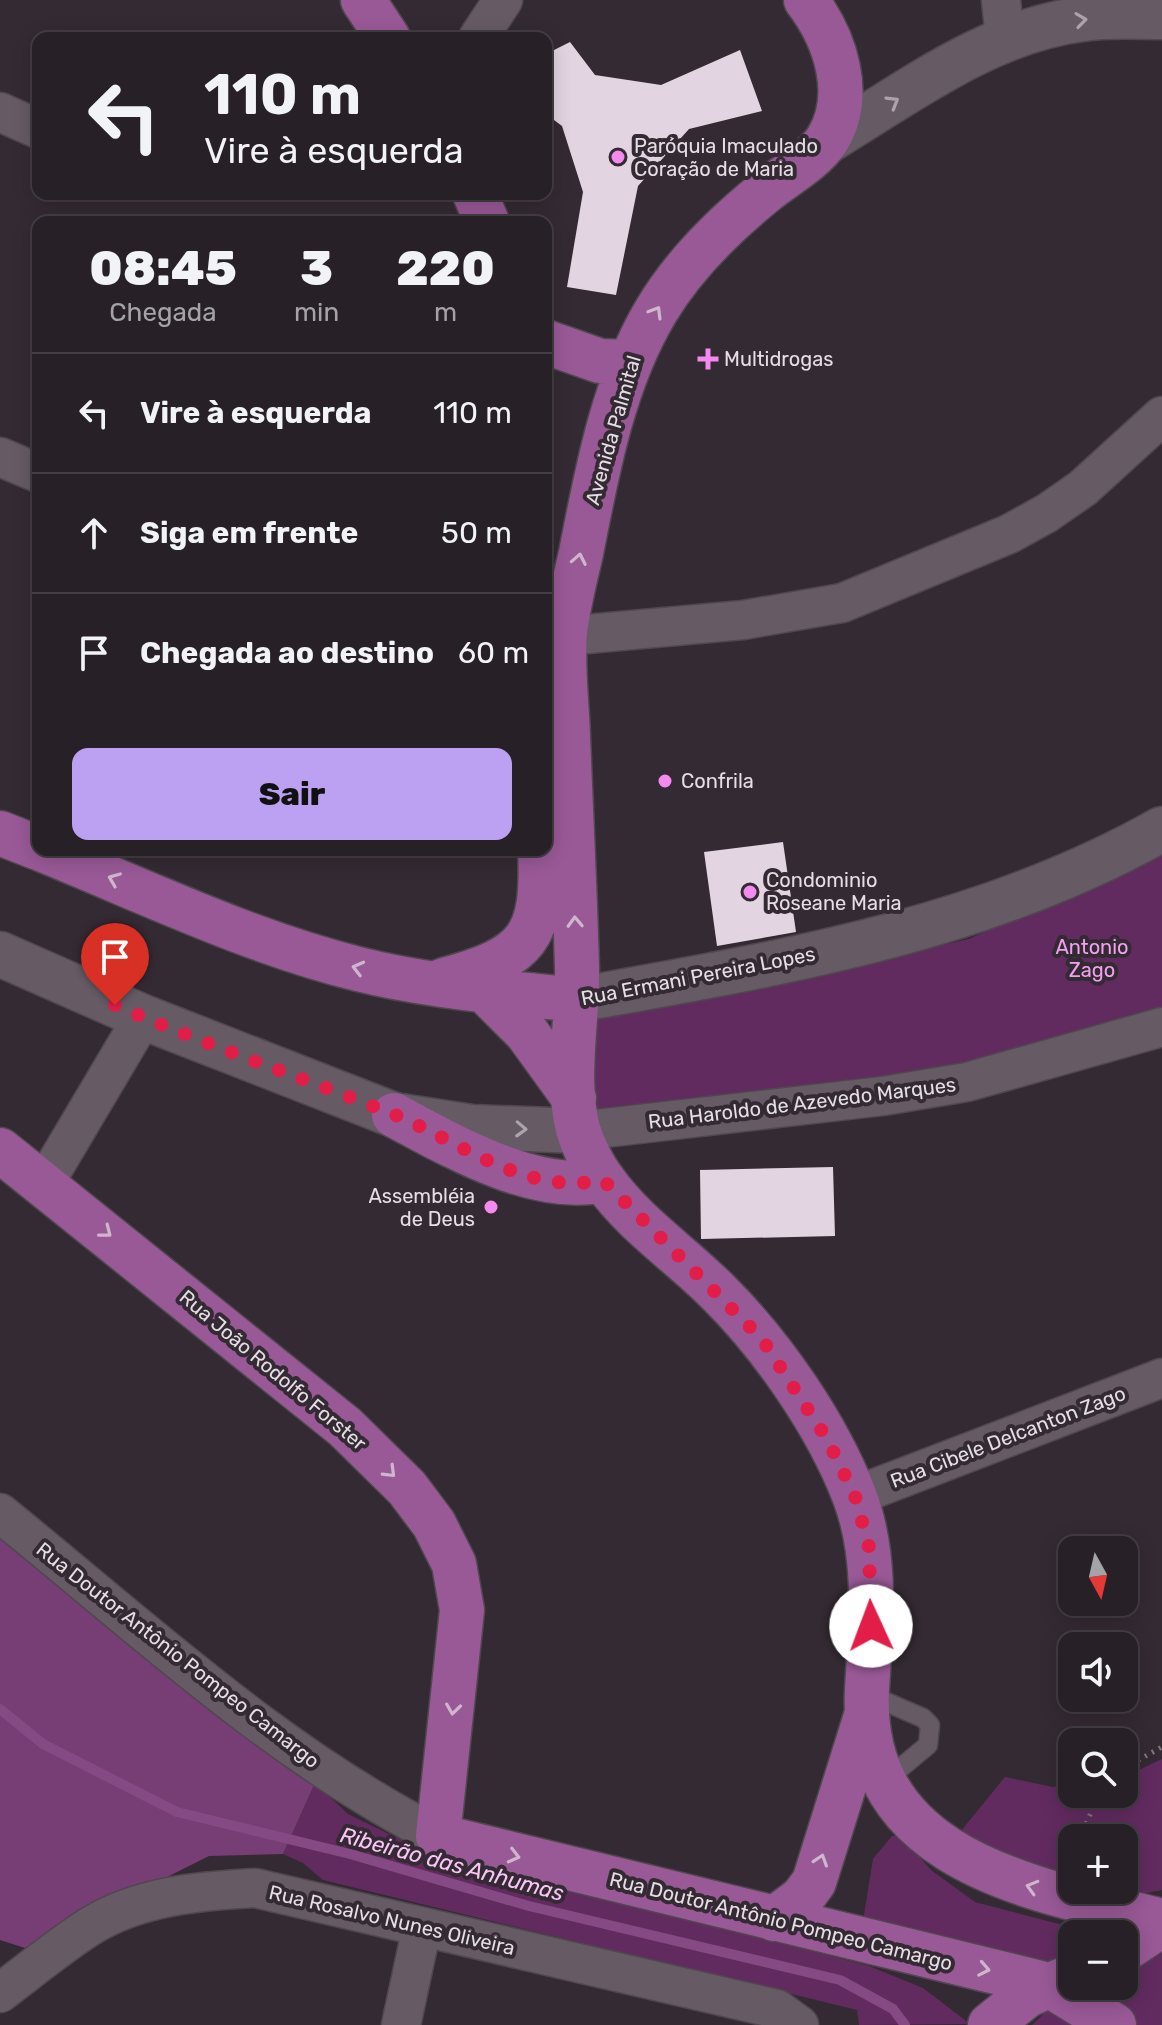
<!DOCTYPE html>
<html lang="pt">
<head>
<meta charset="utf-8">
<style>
  :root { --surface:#272026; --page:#2f282e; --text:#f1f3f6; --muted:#a4a3a7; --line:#433e43; --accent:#bca0f2 }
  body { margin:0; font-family:Rubik,sans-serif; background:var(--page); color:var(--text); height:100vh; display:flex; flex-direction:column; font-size:30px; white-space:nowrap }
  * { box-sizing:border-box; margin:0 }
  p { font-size:26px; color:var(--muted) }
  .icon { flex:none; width:44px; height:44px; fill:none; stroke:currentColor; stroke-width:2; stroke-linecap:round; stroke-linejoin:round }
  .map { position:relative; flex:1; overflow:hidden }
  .side { position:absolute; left:32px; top:216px; width:520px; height:640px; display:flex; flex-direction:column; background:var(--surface); border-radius:16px; box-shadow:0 4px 20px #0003,0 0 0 2px var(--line) }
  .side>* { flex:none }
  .top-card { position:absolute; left:32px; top:32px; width:520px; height:168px; border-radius:16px; box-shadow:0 4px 20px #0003,0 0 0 2px var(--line); background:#272026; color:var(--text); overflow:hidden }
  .needle { width:52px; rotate:172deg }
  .controls { position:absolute; left:1058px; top:1536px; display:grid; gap:16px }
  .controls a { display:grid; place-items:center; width:80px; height:80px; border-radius:16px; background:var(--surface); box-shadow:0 4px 20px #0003,0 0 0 2px var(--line); font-size:40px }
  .pin { position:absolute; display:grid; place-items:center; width:68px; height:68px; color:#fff; margin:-82px -34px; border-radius:50% 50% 50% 0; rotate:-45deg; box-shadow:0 0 8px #0007 }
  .pin .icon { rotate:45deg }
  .me { position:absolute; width:88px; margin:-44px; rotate:358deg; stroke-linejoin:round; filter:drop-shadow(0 0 6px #0008) }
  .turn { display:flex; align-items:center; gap:28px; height:168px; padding:0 40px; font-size:36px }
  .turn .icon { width:104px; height:104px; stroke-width:2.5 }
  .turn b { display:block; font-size:56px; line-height:68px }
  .eta { display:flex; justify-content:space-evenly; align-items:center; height:136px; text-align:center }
  .eta b { font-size:48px; font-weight:800; line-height:56px }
  .cta { display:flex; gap:16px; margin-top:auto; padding:16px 40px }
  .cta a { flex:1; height:92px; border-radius:16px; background:var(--accent); color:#111; font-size:32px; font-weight:800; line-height:92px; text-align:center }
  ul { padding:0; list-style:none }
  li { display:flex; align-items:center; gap:24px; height:120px; padding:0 40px; border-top:2px solid var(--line) }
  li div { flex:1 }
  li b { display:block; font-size:30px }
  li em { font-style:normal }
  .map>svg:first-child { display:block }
</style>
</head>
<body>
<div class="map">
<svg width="1162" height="2025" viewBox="0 0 1162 2025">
  <rect width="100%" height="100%" fill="#342a33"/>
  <path fill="#622b60" d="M1162,850v158l-121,38 -139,30 -307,37 -2,-100 182,-29 194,-45z
    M1162,1759v131l-32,6 -6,-6v-52h-52v44l-116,-45 49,-60 48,10 19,-3v10h52v-17z
    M315,1783l33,31 47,23 140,42 334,87 54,22 47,36 -111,1 -2,-15 -534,-130 -20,-17 -20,-9z
    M892,1836h9l30,34 44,32 122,32h-25v23l-24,13 -186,-43 11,-68z
    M1162,1954v71h-31l-13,-28 11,-25z
    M1054,2004l28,21h-50z"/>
  <path fill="#773d75" d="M0,1533l315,250 -32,71 -74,2 -184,92 -25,-8z"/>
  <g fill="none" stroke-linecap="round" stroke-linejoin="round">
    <path stroke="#854a83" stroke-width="10" d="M0,1709l43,35 134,68 173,42 179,52 311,74 53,29 12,16"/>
  </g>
  <path fill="#e2d5e1" d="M570,42l25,33 66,10 79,-35 22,61 -73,18 -51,57 -22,109 -49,-8 16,-95 -21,-66 -16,-12v-60z
    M783,842l13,90 -79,14 -13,-94z
    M833,1167l2,69 -134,3 -1,-69z"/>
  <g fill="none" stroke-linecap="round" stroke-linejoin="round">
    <g stroke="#50474f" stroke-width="21">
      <path id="service" d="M870,1695l53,23 7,7 -2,20 -42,35"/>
    </g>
    <g stroke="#50474f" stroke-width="41">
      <path id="minor" d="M1001,0l4,38
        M478,38l25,-38
        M0,112l38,17
        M0,457l38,16
        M546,634l19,2 178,-16 99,-17 167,-69 38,-21 36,-25 79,-72
        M579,1131l304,-35 84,-14 195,-55
        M44,1184l99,-167
        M855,1496l307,-118
        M0,1513c141,114 276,241 438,323
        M0,1993c29,-22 58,-46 89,-66 49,-31 110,-36 166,-39l522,121 22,16
        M401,2025l21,-98"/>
    </g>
    <g stroke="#50474f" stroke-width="47">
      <path id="tertiary" d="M826,142c80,-48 161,-111 257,-123 25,-4 53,-2 79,-2
        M0,954l143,63 251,98 78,12 107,4
        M576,1000c201,-36 406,-69 586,-171"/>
    </g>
    <g stroke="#50474f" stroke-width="47">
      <path id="primary" d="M363,0l25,38
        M806,0c29,38 49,95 21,140 -13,20 -44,37 -62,52 -42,34 -81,72 -109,119 -43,72 -59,160 -75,242 -6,26 -13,53 -16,79 -3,34 2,71 3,104 3,78 7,155 9,232 1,52 -12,111 1,161 5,17 16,39 26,52 31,44 79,75 116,113 53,53 107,131 134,201 24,62 17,129 13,194 -9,173 166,199 295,232
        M475,194l12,28
        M546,342l54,19 30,1
        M0,833l38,15
        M43,850c103,42 207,92 315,119 71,18 146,23 218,31
        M444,980c85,-23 100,-43 96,-130
        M484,990l43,43 47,65
        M394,1115c58,31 142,80 209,65
        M0,1150l345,277 62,61 27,36 20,40 8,46 -24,226 611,149 65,40
        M774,1919l28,-21 12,-16 52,-166
        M1124,1950l38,-25
        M990,2025l36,-29 36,-16"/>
    </g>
    <path stroke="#817880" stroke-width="5" stroke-dasharray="2 6" stroke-linecap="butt" d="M1124,1768l38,-21
      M1080,1838l19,-44"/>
    <use href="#service" stroke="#665b65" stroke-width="18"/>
    <use href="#minor" stroke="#665b65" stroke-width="38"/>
    <use href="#tertiary" stroke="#665b65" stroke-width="44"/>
    <use href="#primary" stroke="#995997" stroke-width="44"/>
  </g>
  <defs><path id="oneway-chevron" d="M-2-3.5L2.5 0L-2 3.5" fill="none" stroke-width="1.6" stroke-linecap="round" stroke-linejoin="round" transform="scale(2)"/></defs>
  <g stroke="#aca3ab">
    <use href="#oneway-chevron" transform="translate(1081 20) rotate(-8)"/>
    <use href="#oneway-chevron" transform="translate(893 102) rotate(-31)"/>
    <use href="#oneway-chevron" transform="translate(521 1129) rotate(2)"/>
  </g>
  <g stroke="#ceb6cd">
    <use href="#oneway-chevron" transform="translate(656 312) rotate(-59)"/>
    <use href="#oneway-chevron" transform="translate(579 559) rotate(-79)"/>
    <use href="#oneway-chevron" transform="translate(114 879) rotate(-158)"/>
    <use href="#oneway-chevron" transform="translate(575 922) rotate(-92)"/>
    <use href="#oneway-chevron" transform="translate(358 968) rotate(-166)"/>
    <use href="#oneway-chevron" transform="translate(106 1232) rotate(38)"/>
    <use href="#oneway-chevron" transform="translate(390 1472) rotate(45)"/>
    <use href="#oneway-chevron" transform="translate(453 1709) rotate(98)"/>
    <use href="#oneway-chevron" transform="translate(514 1856) rotate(14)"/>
    <use href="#oneway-chevron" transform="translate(821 1860) rotate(-72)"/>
    <use href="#oneway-chevron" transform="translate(1032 1887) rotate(-164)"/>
    <use href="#oneway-chevron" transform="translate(984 1969) rotate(11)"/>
  </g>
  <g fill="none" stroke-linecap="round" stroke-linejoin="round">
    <path stroke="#e11d48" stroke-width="14" stroke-dasharray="0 25.2" d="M115,1005c91,40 185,72 278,109 66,27 134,83 210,66l159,159 65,100 28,57 14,51 2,79"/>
  </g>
  <g fill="#f489f0" stroke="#342a33" stroke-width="3">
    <circle cx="618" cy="157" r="8"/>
    <path d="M704 347h8v8h8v8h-8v8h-8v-8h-8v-8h8z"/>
    <circle cx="665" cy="781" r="8"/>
    <circle cx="750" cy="892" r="8"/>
    <circle cx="491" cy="1207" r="8"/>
  </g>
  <g text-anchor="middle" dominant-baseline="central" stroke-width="8" stroke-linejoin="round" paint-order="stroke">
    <g font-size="20" fill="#e5dee4" stroke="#342a33" text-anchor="start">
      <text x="634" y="146">Paróquia Imaculado<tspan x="634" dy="23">Coração de Maria</tspan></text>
      <text x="724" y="359">Multidrogas</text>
      <text x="681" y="781">Confrila</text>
      <text x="766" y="880">Condominio<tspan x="766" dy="23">Roseane Maria</tspan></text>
      <text x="475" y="1196" text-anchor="end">Assembléia<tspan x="475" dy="23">de Deus</tspan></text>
    </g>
    <g font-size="20" fill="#e5dee4" stroke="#342a33">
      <text transform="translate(613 430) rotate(-74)">Avenida Palmital</text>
      <text transform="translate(698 976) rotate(-11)">Rua Ermani Pereira Lopes</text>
      <text transform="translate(802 1103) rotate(-7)">Rua Haroldo de Azevedo Marques</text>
      <text transform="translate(273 1370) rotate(40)">Rua João Rodolfo Forster</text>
      <text transform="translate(1008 1437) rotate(-21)">Rua Cibele Delcanton Zago</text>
      <text transform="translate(178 1655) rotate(38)">Rua Doutor Antônio Pompeo Camargo</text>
      <text transform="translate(392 1920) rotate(13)">Rua Rosalvo Nunes Oliveira</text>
      <text transform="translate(781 1921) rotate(14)">Rua Doutor Antônio Pompeo Camargo</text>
    </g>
    <g font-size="20" fill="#f4a0f0" stroke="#342a33">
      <text x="1092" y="947">Antonio<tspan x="1092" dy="23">Zago</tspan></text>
    </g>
    <g font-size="22" font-style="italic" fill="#fac6f6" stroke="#342a33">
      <text transform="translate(452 1864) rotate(15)">Ribeirão das Anhumas</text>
    </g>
  </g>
</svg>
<div class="controls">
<a><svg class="needle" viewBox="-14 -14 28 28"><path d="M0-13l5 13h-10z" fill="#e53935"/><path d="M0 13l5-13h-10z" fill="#a4a3a7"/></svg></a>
<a><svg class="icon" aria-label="sound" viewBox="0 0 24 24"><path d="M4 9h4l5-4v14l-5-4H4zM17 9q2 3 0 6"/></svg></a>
<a><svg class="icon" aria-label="search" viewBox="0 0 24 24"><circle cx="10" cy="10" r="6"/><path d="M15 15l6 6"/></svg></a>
<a>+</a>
<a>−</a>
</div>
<div class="pin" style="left:115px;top:1005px;background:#d93025"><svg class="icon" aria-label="arrive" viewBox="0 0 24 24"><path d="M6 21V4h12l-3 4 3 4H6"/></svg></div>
<svg class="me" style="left:871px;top:1626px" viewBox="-20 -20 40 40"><circle r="19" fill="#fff"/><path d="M0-13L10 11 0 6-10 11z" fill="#e11d48"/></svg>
<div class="top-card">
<div class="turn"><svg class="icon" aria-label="left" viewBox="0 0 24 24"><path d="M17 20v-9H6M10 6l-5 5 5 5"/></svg><div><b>110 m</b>Vire à esquerda</div></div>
</div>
<section class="side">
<div class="eta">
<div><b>08:45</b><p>Chegada</p></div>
<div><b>3</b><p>min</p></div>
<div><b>220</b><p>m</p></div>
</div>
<ul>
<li><svg class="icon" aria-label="left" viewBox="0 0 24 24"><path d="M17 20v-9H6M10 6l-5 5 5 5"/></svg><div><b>Vire à esquerda</b></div><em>110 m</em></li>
<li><svg class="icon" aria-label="ahead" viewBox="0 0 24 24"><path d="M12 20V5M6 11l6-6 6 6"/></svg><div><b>Siga em frente</b></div><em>50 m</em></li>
<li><svg class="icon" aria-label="arrive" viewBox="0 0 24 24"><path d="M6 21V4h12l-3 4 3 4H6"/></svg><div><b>Chegada ao destino</b></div><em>60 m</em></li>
</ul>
<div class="cta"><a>Sair</a></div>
</section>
</div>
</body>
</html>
